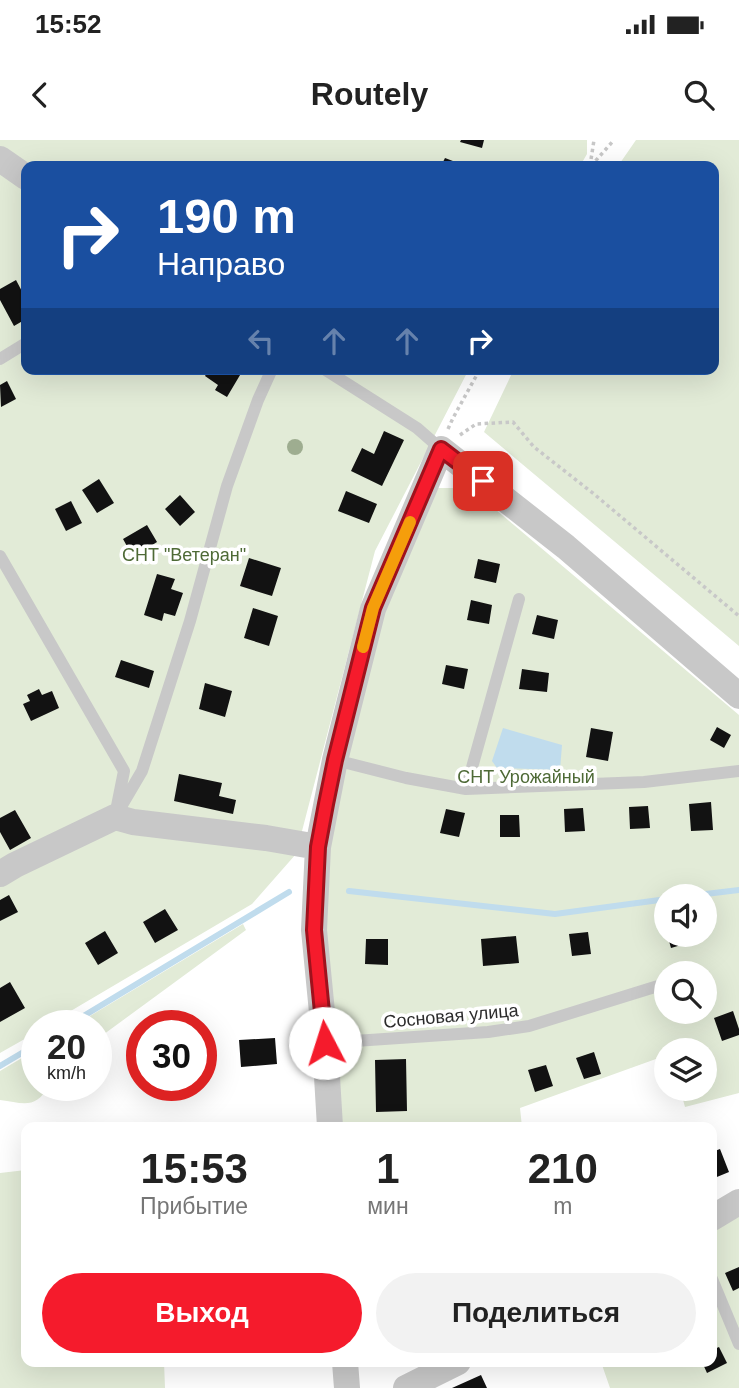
<!DOCTYPE html>
<html lang="ru">
<head>
<meta charset="utf-8">
<style>
  :root { --surface:#fff; --page:#f2f2f2; --text:#222; --muted:#767676; --accent:#f51b2c }
  body { margin:0; font-family:Helvetica,sans-serif; background:var(--page); color:var(--text); height:100vh; display:flex; flex-direction:column; font-size:26px; white-space:nowrap }
  * { box-sizing:border-box; margin:0 }
  p { font-size:23px; color:var(--muted) }
  .icon { flex:none; width:38px; height:38px; fill:none; stroke:currentColor; stroke-width:2; stroke-linecap:round; stroke-linejoin:round }
  .map { position:relative; flex:1; overflow:hidden }
  .details { position:absolute; left:21px; top:982px; width:696px; height:245px; display:flex; flex-direction:column; background:var(--surface); border-radius:14px; box-shadow:0 7px 28px #0002 }
  .details>* { flex:none }
  .guide { position:absolute; left:21px; top:21px; width:698px; height:214px; border-radius:14px; box-shadow:0 7px 28px #0002; background:#1a4fa0; color:#fff; overflow:hidden }
  .tools { position:absolute; left:654px; top:744px; display:grid; gap:14px }
  .tools a { display:grid; place-items:center; width:63px; height:63px; border-radius:50%; background:var(--surface); box-shadow:0 7px 28px #0002; font-size:35px }
  .speed { position:absolute; left:21px; top:870px; display:flex; gap:14px; font-size:35px; font-weight:700; text-align:center }
  .speed>* { display:grid; place-content:center; width:91px; height:91px; border-radius:50%; background:var(--surface); box-shadow:0 7px 28px #0002; line-height:1 }
  .speed small { font-size:18px; font-weight:400 }
  .speed .limit { border:10px solid #d22; background:#fff; color:#111 }
  .pin { position:absolute; display:grid; place-items:center; width:60px; height:60px; color:#fff; margin:-30px; border-radius:14px; box-shadow:0 4px 10px #0006 }
  .me { position:absolute; width:77px; margin:-38px; rotate:355deg; stroke-linejoin:round; filter:drop-shadow(0 0 5px #0008) }
  .turn { display:flex; align-items:center; gap:24px; height:147px; padding:0 21px; font-size:32px }
  .turn .icon { width:91px; height:91px; stroke-width:2.5 }
  .turn b { display:block; font-size:49px; line-height:60px }
  .lanes { display:flex; align-items:center; height:66px; padding:0 21px; background:#0003; justify-content:center; gap:35px; direction:ltr }
  .lanes .off { opacity:.35 }
  .eta { display:flex; justify-content:space-evenly; align-items:center; height:119px; text-align:center }
  .eta b { font-size:42px; font-weight:700; line-height:49px }
  .cta { display:flex; gap:14px; margin-top:auto; padding:14px 21px }
  .cta a { flex:1; height:80px; border-radius:42px; background:var(--accent); color:#fff; font-size:28px; font-weight:700; line-height:80px; text-align:center }
  .cta a+a { background:var(--page); color:var(--text) }
  .status { display:flex; justify-content:space-between; align-items:center; height:49px; padding:0 35px; background:var(--surface); direction:ltr }
  .status svg { height:19px; fill:currentColor }
  header { display:flex; justify-content:space-between; align-items:center; height:91px; padding:0 21px; background:var(--surface); font-size:32px; font-weight:700 }
  .map>svg:first-child { display:block }
</style>
</head>
<body>
<div class="status"><b>15:52</b><svg viewBox="0 0 49 12"><path d="M0 12V9h3v3zM5 12V6h3v6zM10 12V3h3v9zM15 12V0h3v12zM26 1h20v11H26zM47 4h2v5h-2z"/></svg></div>
<header><svg class="icon" aria-label="back" viewBox="0 0 24 24"><path d="M15 5l-7 7 7 7"/></svg>Routely<svg class="icon" aria-label="search" viewBox="0 0 24 24"><circle cx="10" cy="10" r="6"/><path d="M15 15l6 6"/></svg></header>
<div class="map">
<svg width="739" height="1248" viewBox="0 0 739 1248">
  <rect width="100%" height="100%" fill="#fff"/>
  <path fill="#e2ebd7" fill-rule="evenodd" d="M0,0h587v14l-7,12h-554v203h443l-94,182 -79,303 -44,50 -205,121 -10,1v6l-37,21z
    M636,0h103v506l-255,-214 30,-63h200v-203h-96z
    M431,348h39l269,227v378l-54,14 -5,-18 25,-1v-38h-38v5l-147,53 2,19h-181l-20,-270 57,-246zM667,756h38v38h-38zM667,833h38v39h-38z
    M243,784l3,6 -150,110v-14l-21,-1z
    M37,909v36h12c-13,25 -26,18 -49,15v-29z
    M26,1030v192h138l1,26h-165v-215z
    M739,1052v196h-129l-9,-26h111v-154z"/>
  <path fill="#c0dced" d="M503,588l59,17 -2,25 -63,-2 -5,-7z"/>
  <g fill="none" stroke-linecap="round" stroke-linejoin="round">
    <path stroke="#c0dced" stroke-width="6" d="M349,751l206,23 112,-15
      M689,756l50,-6
      M67,886l222,-134
      M0,926l37,-22"/>
  </g>
  <path fill="#121212" d="M461,0h23l-2,8 -22,-6z
    M445,18l21,8h-25z
    M16,140l10,19v20l-12,7 -14,-26v-11z
    M209,229h32l2,1 -16,27 -12,-7 3,-5 -13,-9z
    M7,241l9,18 -15,8 -1,-22z
    M384,291l20,9 -22,46 -31,-15 11,-23 12,6z
    M99,339l15,24 -17,10 -15,-23z
    M346,351l31,13 -8,19 -31,-12z
    M180,355l15,17 -15,14 -15,-17z
    M71,361l11,22 -16,8 -11,-22z
    M147,385l10,17 -24,15 -10,-18z
    M249,418l32,10 -9,28 -32,-10z
    M478,419l22,5 -4,19 -22,-5z
    M157,434l18,5 -4,10 12,4 -8,23 -11,-3 -2,8 -18,-6z
    M471,460l21,5 -3,19 -22,-4z
    M253,468l25,8 -9,30 -25,-8z
    M537,475l21,5 -4,19 -22,-5z
    M121,520l33,11 -5,17 -34,-11z
    M446,525l22,4 -4,20 -22,-5z
    M522,529l27,4 -2,19 -28,-3z
    M205,543l27,8 -7,26 -26,-8z
    M39,549l3,6 10,-4 7,17 -28,13 -8,-17 7,-3 -3,-6z
    M717,587l14,8 -7,13 -14,-8z
    M591,588l22,4 -5,29 -22,-4z
    M179,634l43,9 -3,13 17,4 -3,14 -59,-13z
    M711,662l2,28 -22,1 -2,-27z
    M648,666l2,22 -20,1 -1,-22z
    M583,668l2,23 -20,1 -1,-23z
    M446,669l19,4 -6,24 -19,-4z
    M15,670l16,28 -21,12 -10,-18v-14z
    M500,675h19l1,22h-20z
    M9,755l9,17 -18,9v-21z
    M165,769l13,21 -23,13 -12,-21z
    M105,791l13,22 -20,12 -13,-22z
    M588,792l3,22 -19,2 -3,-22z
    M667,794h18l3,9 -17,5z
    M516,796l3,27 -36,3 -2,-27z
    M366,799h22v26l-23,-1z
    M10,842l15,26 -25,14v-34z
    M733,871l6,18v6l-17,6 -8,-23z
    M275,898l2,26 -36,3 -2,-27z
    M594,912l7,22 -17,5 -8,-21z
    M406,919l1,52 -31,1 -1,-52z
    M546,925l7,21 -18,6 -7,-22z
    M720,1009l9,23 -17,7v-27z
    M739,1127v21l-6,3 -8,-18z
    M719,1207l8,16 -20,10 -5,-11h10v-12z
    M391,1222h31v2l-30,3z
    M481,1235l6,13h-35z"/>
  <g fill="none" stroke-linecap="round" stroke-linejoin="round">
    <path stroke="#c8c8c8" stroke-width="3.5" stroke-dasharray="3.5 3.5" stroke-linecap="butt" d="M590,26l4,-26
      M591,26l23,-26
      M448,289l5,-11 27,-49
      M460,295l16,-11 37,-2 21,25 60,47 145,122"/>
    <path stroke="#c8c8c8" stroke-width="12" d="M0,219l26,-16
      M324,229l93,59 24,21
      M0,416l124,215 -7,35
      M335,620l71,18 60,11 178,-7 95,-11
      M466,649l53,-190
      M115,677l27,-46 48,-150 37,-135 31,-86 14,-31
      M325,903l163,-11 41,-6 129,-40
      M712,1139l27,65"/>
    <path stroke="#c8c8c8" stroke-width="26" d="M0,19l26,18
      M0,734l15,-9 100,-48 18,5 133,16 52,9
      M330,987l-5,-84 -11,-113 4,-83 17,-87 38,-151 68,-160 125,98 173,149
      M712,1078l27,-16
      M345,1222l2,26
      M406,1248l52,-26"/>
  </g>
  <circle fill="#9ead90" cx="295" cy="307" r="8"/>
  <g fill="none" stroke-linecap="round" stroke-linejoin="round">
    <g stroke="#9f121d" stroke-width="18">
      <path id="route" d="M325,903l-11,-113 4,-83 8,-43 9,-44 38,-152 68,-159 42,32"/>
    </g>
    <use href="#route" stroke="#f51b2c" stroke-width="12"/>
    <path stroke="#f59e0b" stroke-width="12" d="M363,507l10,-39 37,-86"/>
  </g>
  <g text-anchor="middle" dominant-baseline="central" stroke-width="7" stroke-linejoin="round" paint-order="stroke">
    <g font-size="18" fill="#4e6a36" stroke="#fff">
      <text x="184" y="415">СНТ "Ветеран"</text>
      <text x="526" y="637">СНТ Урожайный</text>
    </g>
    <g font-size="18" fill="#2b2b2b" stroke="#fff">
      <text transform="translate(451 876) rotate(-5)">Сосновая улица</text>
    </g>
  </g>
</svg>
<div class="tools">
<a><svg class="icon" aria-label="sound" viewBox="0 0 24 24"><path d="M4 9h4l5-4v14l-5-4H4zM17 9q2 3 0 6"/></svg></a>
<a><svg class="icon" aria-label="search" viewBox="0 0 24 24"><circle cx="10" cy="10" r="6"/><path d="M15 15l6 6"/></svg></a>
<a><svg class="icon" aria-label="layers" viewBox="0 0 24 24"><path d="M12 4l9 5-9 5-9-5zM3 14l9 5 9-5"/></svg></a>
</div>
<div class="speed"><div>20<small>km/h</small></div><div class="limit">30</div></div>
<div class="pin" style="left:483px;top:341px;background:#d93025"><svg class="icon" aria-label="arrive" viewBox="0 0 24 24"><path d="M6 21V4h12l-3 4 3 4H6"/></svg></div>
<svg class="me" style="left:325px;top:903px" viewBox="-20 -20 40 40"><circle r="19" fill="#fff"/><path d="M0-13L10 11 0 6-10 11z" fill="#f51b2c"/></svg>
<div class="guide">
<div class="turn"><svg class="icon" aria-label="right" viewBox="0 0 24 24"><path d="M7 20v-9h11M14 6l5 5-5 5"/></svg><div><b>190 m</b>Направо</div></div>
<div class="lanes"><svg class="icon off" aria-label="left" viewBox="0 0 24 24"><path d="M17 20v-9H6M10 6l-5 5 5 5"/></svg><svg class="icon off" aria-label="ahead" viewBox="0 0 24 24"><path d="M12 20V5M6 11l6-6 6 6"/></svg><svg class="icon off" aria-label="ahead" viewBox="0 0 24 24"><path d="M12 20V5M6 11l6-6 6 6"/></svg><svg class="icon" aria-label="right" viewBox="0 0 24 24"><path d="M7 20v-9h11M14 6l5 5-5 5"/></svg></div>
</div>
<section class="details">
<div class="eta">
<div><b>15:53</b><p>Прибытие</p></div>
<div><b>1</b><p>мин</p></div>
<div><b>210</b><p>m</p></div>
</div>
<div class="cta"><a>Выход</a><a>Поделиться</a></div>
</section>
</div>
</body>
</html>
